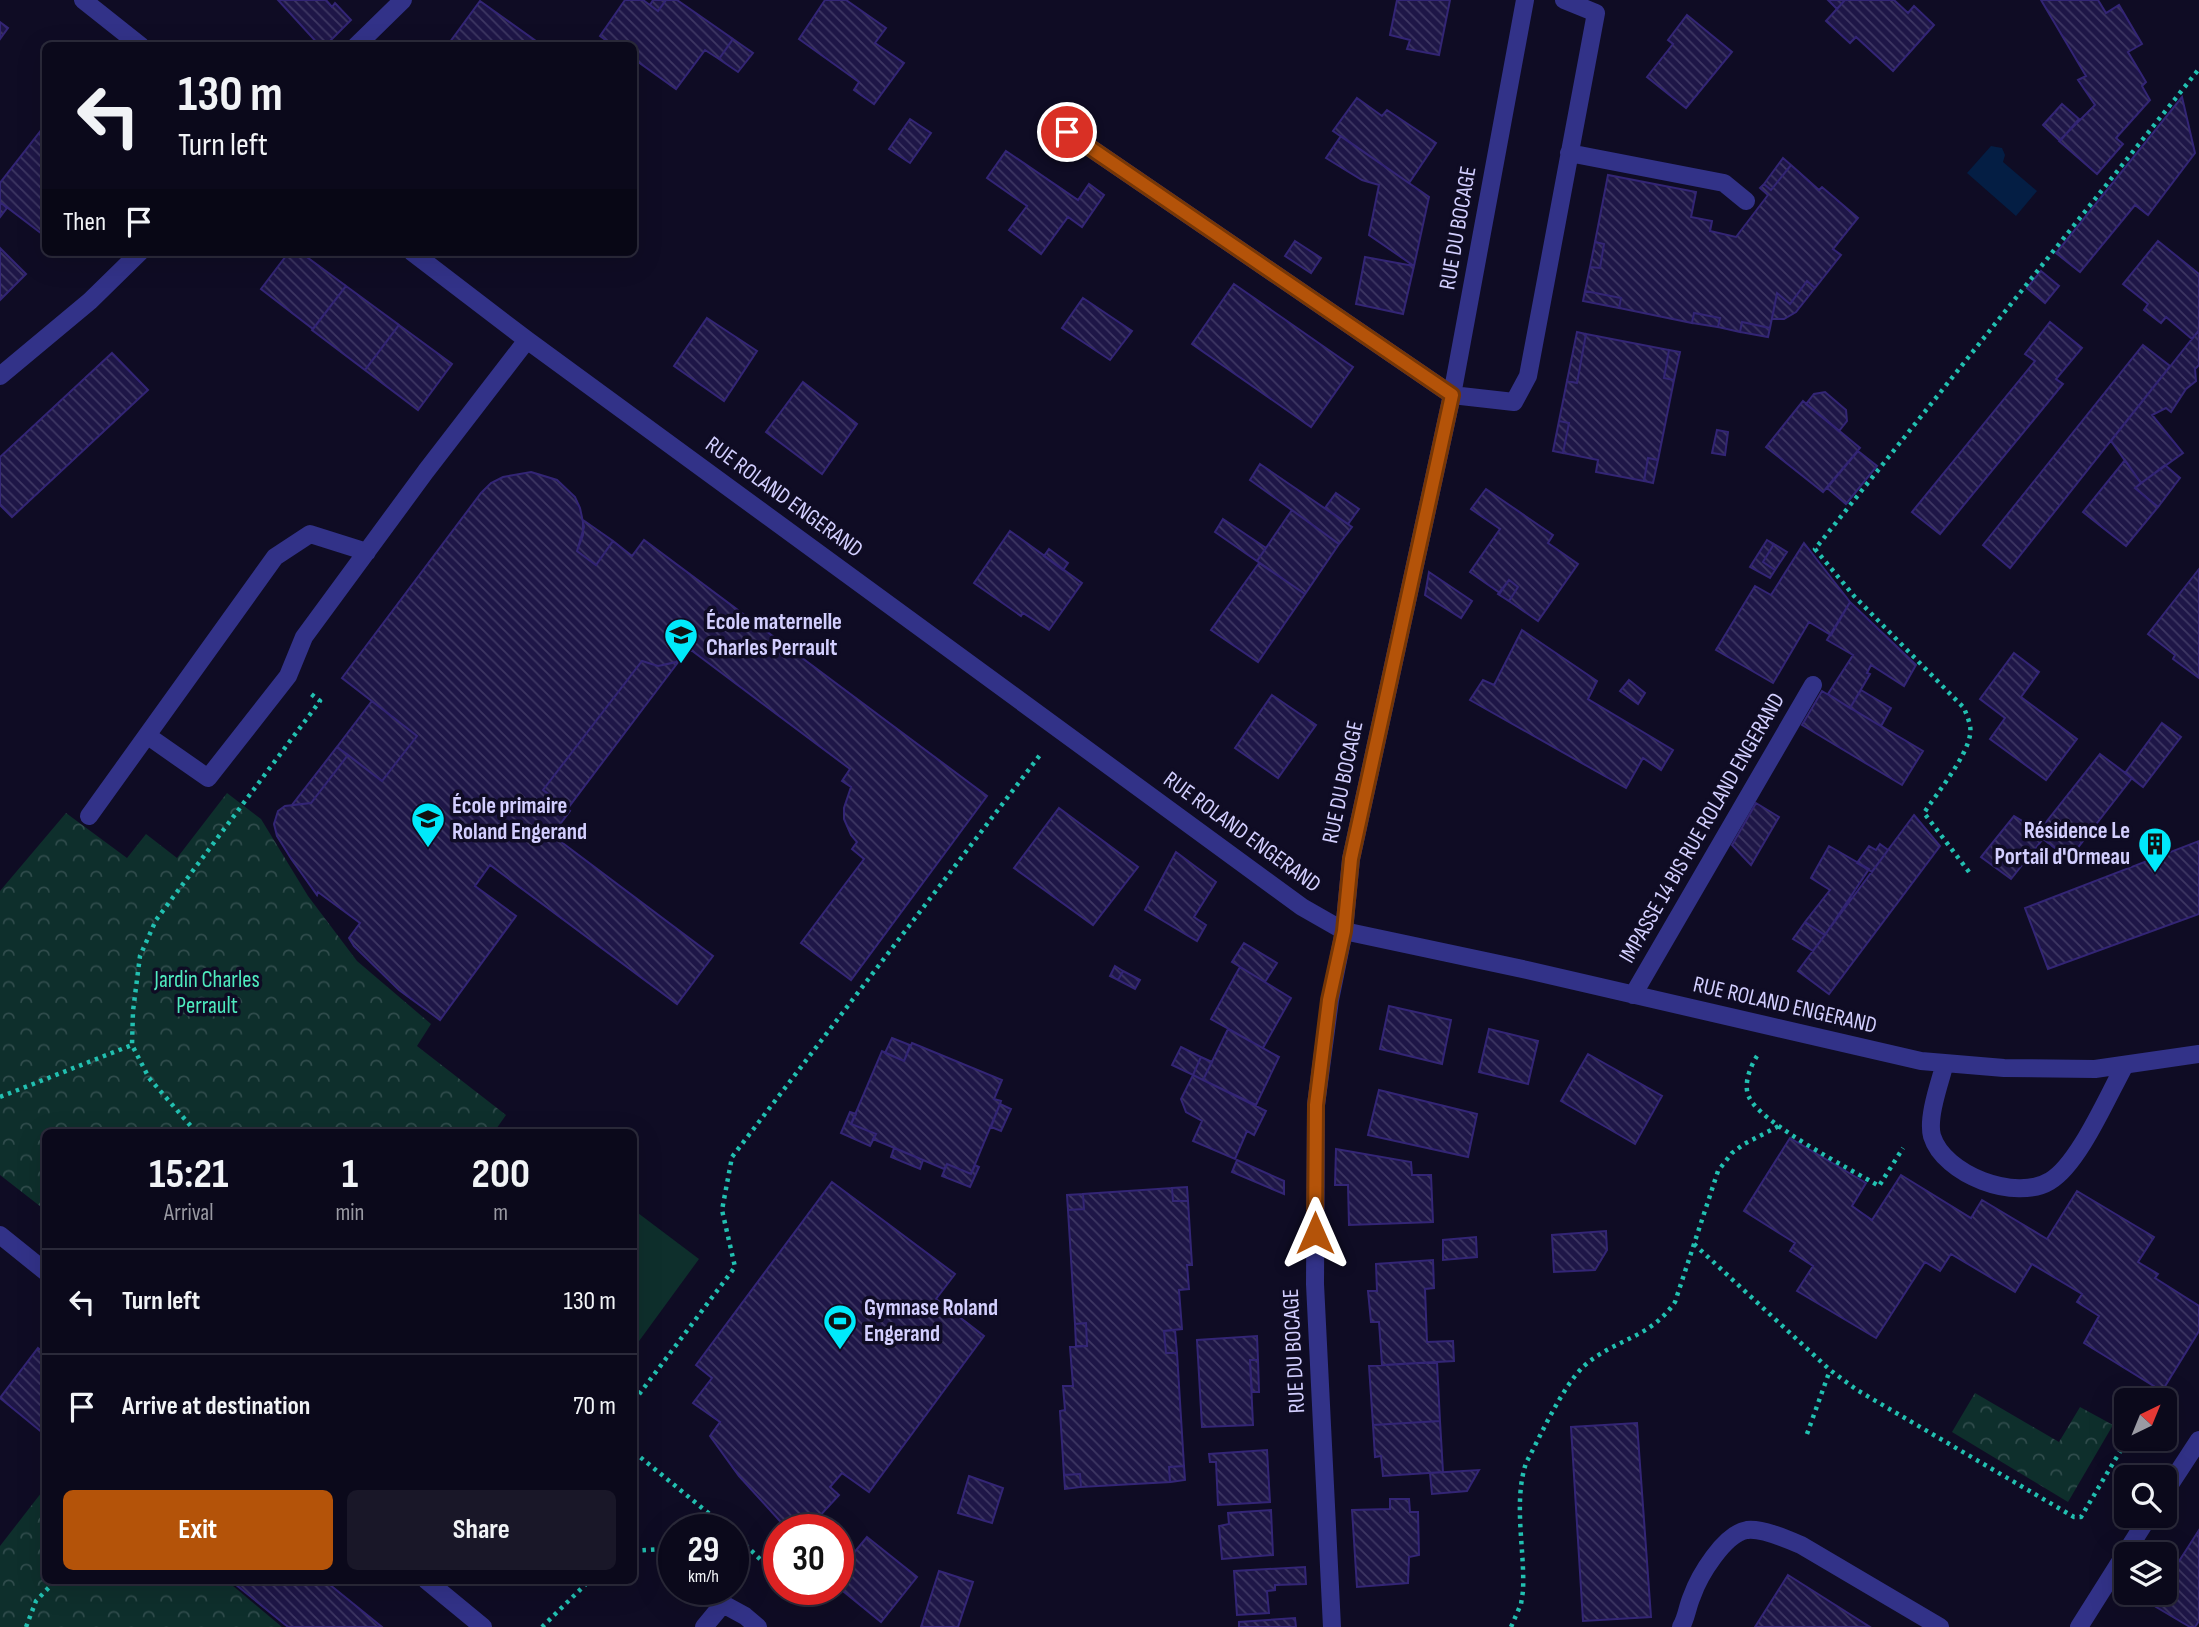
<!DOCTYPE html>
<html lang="en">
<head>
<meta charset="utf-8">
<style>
  :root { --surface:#0b091b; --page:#191728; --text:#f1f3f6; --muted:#9a9aa3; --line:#2b2a3a; --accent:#b45309 }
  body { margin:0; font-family:"Sofia Sans Condensed",sans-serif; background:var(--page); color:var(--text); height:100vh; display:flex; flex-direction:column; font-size:26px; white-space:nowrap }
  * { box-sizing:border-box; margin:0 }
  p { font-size:23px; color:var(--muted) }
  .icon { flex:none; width:38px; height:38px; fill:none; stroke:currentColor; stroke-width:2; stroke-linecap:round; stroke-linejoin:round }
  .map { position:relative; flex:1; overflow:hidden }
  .drawer { position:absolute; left:42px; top:1129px; width:595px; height:455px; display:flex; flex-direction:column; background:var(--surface); border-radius:10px; box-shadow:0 7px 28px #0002,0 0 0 2px var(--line) }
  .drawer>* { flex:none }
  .top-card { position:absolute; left:42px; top:42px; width:595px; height:214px; border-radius:10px; box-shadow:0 7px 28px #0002,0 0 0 2px var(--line); background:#0b091b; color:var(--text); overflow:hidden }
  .needle { width:46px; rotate:43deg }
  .controls { position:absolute; left:2114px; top:1388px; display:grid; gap:14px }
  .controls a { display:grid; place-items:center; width:63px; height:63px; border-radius:10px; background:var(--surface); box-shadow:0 7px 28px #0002,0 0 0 2px var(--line); font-size:35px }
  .speed { position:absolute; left:658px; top:1514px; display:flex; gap:14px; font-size:35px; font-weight:700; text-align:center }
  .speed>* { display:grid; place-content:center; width:91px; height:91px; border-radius:50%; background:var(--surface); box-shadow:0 7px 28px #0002,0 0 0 2px var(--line); line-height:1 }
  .speed small { font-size:18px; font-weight:400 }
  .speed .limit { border:10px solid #d22; background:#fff; color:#111 }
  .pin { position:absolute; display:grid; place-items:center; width:60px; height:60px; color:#fff; margin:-30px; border:4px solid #fff; border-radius:50%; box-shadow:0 2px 7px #0007 }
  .me { position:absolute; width:77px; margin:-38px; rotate:0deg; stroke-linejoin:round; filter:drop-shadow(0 0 5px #0008) }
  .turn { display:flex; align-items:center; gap:24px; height:147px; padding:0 21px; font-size:32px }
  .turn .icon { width:91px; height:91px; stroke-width:2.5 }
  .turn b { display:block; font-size:49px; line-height:60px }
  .then { display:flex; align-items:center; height:66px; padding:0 21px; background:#0003; gap:14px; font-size:26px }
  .eta { display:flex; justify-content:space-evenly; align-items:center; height:119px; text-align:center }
  .eta b { font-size:42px; font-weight:700; line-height:49px }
  .primary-button { display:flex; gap:14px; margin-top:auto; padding:14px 21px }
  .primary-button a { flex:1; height:80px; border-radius:10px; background:var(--accent); color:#fff; font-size:28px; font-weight:700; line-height:80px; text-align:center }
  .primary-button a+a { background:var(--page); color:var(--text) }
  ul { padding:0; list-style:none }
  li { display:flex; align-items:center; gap:21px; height:105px; padding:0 21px; border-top:2px solid var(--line) }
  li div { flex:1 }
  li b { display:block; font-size:26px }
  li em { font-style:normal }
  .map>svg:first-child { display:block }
</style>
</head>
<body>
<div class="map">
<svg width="2199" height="1627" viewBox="0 0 2199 1627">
  <defs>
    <pattern id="park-crowns" width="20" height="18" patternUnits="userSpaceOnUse" patternTransform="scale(1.75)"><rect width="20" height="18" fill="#0e2f2c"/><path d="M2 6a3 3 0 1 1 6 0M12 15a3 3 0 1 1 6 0" fill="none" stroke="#304c4c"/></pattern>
    <pattern id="building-back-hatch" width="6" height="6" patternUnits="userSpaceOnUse" patternTransform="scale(1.75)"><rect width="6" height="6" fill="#1e1647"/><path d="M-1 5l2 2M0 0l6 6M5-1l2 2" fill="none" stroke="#3e3763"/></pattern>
  </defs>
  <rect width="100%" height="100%" fill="#0f0c24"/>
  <path fill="url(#park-crowns)" d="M227,793l34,26 47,77 49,65 74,63 -14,22 89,69 -12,17h-448l-1,78 -45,-35v-284l66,-78 61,45 19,-24 31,24z
    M1975,1393l84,49 21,-35 33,18 -45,77 -116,-70z
    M45,1488l1,92h180l56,47h-282v-81z"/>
  <path fill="#0e2f2c" d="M634,1210l65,49 -65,89z"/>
  <path fill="#041e44" d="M1991,146l11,2 3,7 -2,7 34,29 -21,25 -49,-43z"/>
  <path fill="url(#building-back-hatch)" stroke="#332575" stroke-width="2" d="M278,0h48l6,7 3,-4 16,17 -26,26h-5z
    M625,0h18l15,11 8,-11h11l56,39 -14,20 -14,-9 -29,39 -42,-30v-13h-20l-14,-10z
    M653,0h13l-8,11 -8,-6z
    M825,0h21l40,28 -11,15 29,20 -30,41 -20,-14 5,-8 -60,-43z
    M1397,0h53l-11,55 -32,-6 3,-9 -20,-5z
    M1828,0h17l-8,9z
    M1845,0h49l14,13 6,-7 20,19 -41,46 -37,-34 -6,6 -24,-22z
    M2041,0h57l8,13 13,-8 23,39 -14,8 18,30 -4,4 8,14 -34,38 7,6 -26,30 -38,-33 36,-36 -17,-25 8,-4z
    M480,1l56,40 -3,5h-86z
    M1687,15l45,37 -46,56 -39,-31 26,-33 -5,-4z
    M0,22l8,6 -8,11z
    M733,39l20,14 -15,19 -19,-13z
    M2182,97l13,56 -47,62 -13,-10 -55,67 -24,-19z
    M1357,98l25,18 5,-6 49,33 -27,40 -76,-52z
    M2062,104l17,15 -19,22 -17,-16z
    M910,119l21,14 -21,30 -21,-14z
    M46,124v113l-46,-35v-19z
    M1341,136l88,61 -15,69 -45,-31 10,-50 -17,-5 -36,-22z
    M1006,151l72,49 11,-16 15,11 -22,32 -14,-10 -27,37 -32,-24 18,-24 -40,-28z
    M1783,158l8,7 -20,25 -7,-6z
    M1791,165l28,25 3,-3 36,31 -25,31 8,6 -26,33 -8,-7 -17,23 -13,-11 -7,35 -28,-6 -2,10 -22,-5 2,-9 -26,-5 -2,10 -73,-15 2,-10 -36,-7 5,-24 10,1 4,-24 -9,-2 13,-67 88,17 -5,25 21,4 -2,10 26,6 32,-42 -8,-7 4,-4 7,6z
    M0,202l7,6 -7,9z
    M1295,241l26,17 -10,15 -26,-17z
    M2158,241l41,33v56l-7,9 -26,-22 -5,6 -17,-13 4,-6 -25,-20z
    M1595,242l9,2 -4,24 -10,-1z
    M0,248l26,26 -26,26z
    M289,252h11l46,34 -33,43 -52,-40z
    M1365,257l49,9 -11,48 -47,-10z
    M2041,271l18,15 -14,17 -18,-15z
    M1807,281l8,7 -19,24 -12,7h-12l5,-26 13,11z
    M1234,284l119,83 -42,60 -119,-83z
    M346,286l53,39 -34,45 -53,-40z
    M1585,291l36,7 -2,10 -36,-7z
    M1083,298l49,33 -22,29 -48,-32z
    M1694,313l26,5 -2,9 -26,-4z
    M707,318l50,33 -33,50 -50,-35z
    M1742,322l28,6 -2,9 -28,-5z
    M2050,322l32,26 -26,31 7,5 -123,150 -28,-22 123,-151 -10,-7z
    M399,325l53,39 -34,46 -53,-40z
    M2199,330v35l-4,4 1,12 -10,8 -15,23 -5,-4 -14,7 31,38 -42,30 -30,-42z
    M1577,332l9,2 -9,49 -10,-2z
    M1586,334l83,16 -5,28 10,2 -16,80 -10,-2 -4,23 -48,-9 2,-12 -35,-7 6,-30 -10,-2 8,-40 10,2z
    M2143,345l27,21 -160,202 -27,-23z
    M1669,350l11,2 -6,28 -10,-2z
    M112,353l36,37 -136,127 -12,-12v-48z
    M803,382l54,42 -35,50 -56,-42z
    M1825,392l21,18 1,11 -8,10 -33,-27 8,-10z
    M1803,401l57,47 -37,44 -57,-45z
    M1559,421l10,2 -6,30 -10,-2z
    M1717,430l11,2 -3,23 -13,-2z
    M1858,451l19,15 -31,38 -19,-16z
    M1648,458l10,2 -5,23 -9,-2z
    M2125,460l16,23 -6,5 23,19 -32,39 -43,-34z
    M1260,464l92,63 -13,17 -89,-64z
    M2165,465l15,13 -22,29 -23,-19z
    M531,472l26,8 18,17 5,11 4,19 -7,24 19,14 17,-24 19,15 12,-16 343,256 -136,184 -50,-37 63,-84 -12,-10 5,-7 -6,-7 -7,-16v-11l7,-21 -9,-6 8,-12 -159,-119 -15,12 -8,2 -10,2 -16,-5 -99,129 27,21 -18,24 161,121 -36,48 -187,-139 -15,21 41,30 -76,104 -41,-30 -45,-44 -5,-8 11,-15 -42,-31 -1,3 -25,-35 -15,-24 -3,-12 4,-13 7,-5 26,-3 37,-48 34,26 35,-45 -75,-58 139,-185 10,-10 12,-6z
    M1486,489l67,46 -5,8 30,21 -40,57 -29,-20 9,-14 -9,-7 -9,13 -30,-21 30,-43 -29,-20z
    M1336,493l23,16 -11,15 -23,-16z
    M1292,510l47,34 -34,50 -48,-33z
    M1223,519l43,29 -9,13 -42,-29z
    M583,520l30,21 -17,24 -19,-14 6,-16z
    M1010,531l72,52 -33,47 -26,-17 -2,3 -47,-33z
    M1767,540l7,4 -11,18 12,8 -5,8 -20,-11z
    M1804,543l46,59 -19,33 -22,-13 -36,61 -57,-33 39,-64 16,9z
    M1774,544l13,8 -12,18 -12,-8z
    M1049,549l19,14 -5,7 -19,-14z
    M1259,563l46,31 -47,68 -47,-32z
    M2199,569v109l-26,-19 2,-4 -27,-21z
    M1429,572l43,29 -11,17 -36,-23z
    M1509,580l9,7 -9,14 -11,-7z
    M1850,602l66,63 -12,21 -33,-21 -4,8 3,1 -20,34 -22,-14 25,-39 -26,-15z
    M1522,630l75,51 -9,18 85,51 -12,20 -18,-12 -17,30 -156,-88 13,-20 11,5z
    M2014,653l25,19 -18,25 56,42 -31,41 -56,-41 15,-21 -25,-19z
    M682,657l-114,151 -25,-18 99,-129 16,5 18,-4z
    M1629,680l16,13 -7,11 -18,-13z
    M1861,690l30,18 -10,18 -31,-18z
    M1822,691l101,60 -21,34 -100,-60z
    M1272,695l44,30 -38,53 -43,-30z
    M372,701l45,35 -35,45 -45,-34z
    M2162,723l19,14 -38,50 -18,-14z
    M337,747l11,8 -37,48 -19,2z
    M2100,754l32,24 -63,81 -26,-20 -32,40 -30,-22 33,-41 25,15z
    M1756,803l23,14 -28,48 -19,-20z
    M1059,808l79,59 -45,58 -79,-57z
    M1914,815l26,31 -111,148 -31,-23z
    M2199,841v73l-151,55 -23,-61z
    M1880,844l8,6 -16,22 -15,-9 12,-17 7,4z
    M1829,846l40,23 -44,66 -20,-13 25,-32 -19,-12z
    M1176,852l40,30 -22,35 12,8 -9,16 -52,-31z
    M1805,922l20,13 -12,16 -20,-12z
    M1244,943l33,20 -12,19 -33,-20z
    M1115,966l8,5 -5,9 -8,-4z
    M1240,967l51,31 -28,50 -52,-29z
    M1123,971l17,9 -5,9 -17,-9z
    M1389,1006l62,14 -9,44 -62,-15z
    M1228,1029l51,28 -23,48 -53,-25z
    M1489,1029l49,12 -10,43 -49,-12z
    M892,1038l18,7 -6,16 -19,-8z
    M912,1043l90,37 -8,19 7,2 -1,3 -29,70 -24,-10 -3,5 -21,-9 -50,-21 3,-5 -25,-10 31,-73 22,10z
    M1181,1047l20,10 -8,18 -21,-10z
    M1588,1054l74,42 -27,48 -74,-43z
    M1201,1057l11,5 -9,18 -10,-5z
    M1193,1075l73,36 -12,24 -7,-4 -12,28 -42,-18 9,-20 -16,-9 -5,-13z
    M1379,1090l98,24 -9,43 -100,-22z
    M1000,1104l11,5 -10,22 -10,-4z
    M850,1112l6,2 -5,10 25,10 -6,12 -29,-13z
    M1790,1138l76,45 -14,23 20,14 29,-45 70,43 11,-18 65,39 30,-48 77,46 -16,25 20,12 -3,4 44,28v25l-37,60 -78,-48 15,-27 -22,-14 5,-8 -50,-30 -17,28 -64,-38 -11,17 -15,-9 -49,76 -79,-47 16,-25 -23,-15 5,-8 -51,-32z
    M894,1148l29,12 -3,9 -29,-12z
    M1336,1149l75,13 1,13h19l2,47 -84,3 -1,-40h-13z
    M1237,1160l47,21v13l-52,-22z
    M947,1164l24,10 4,-9 4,2 -9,20 -28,-11z
    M832,1182l123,92 -19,25 48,37 -115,156 -27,-19 -12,14 9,8 -24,26 4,3 -5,6h-26l-49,-54 -29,-40 10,-14 -27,-19 19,-25 -16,-13z
    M1187,1187l1,14h-15l-1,-13z
    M1172,1188l1,13h15l4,64h-5l2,24 -10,1 3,39 -18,2 2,22h11l7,113 -15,1 1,15 -89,5 -1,-13 -16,1 -4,-64 5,-1 -2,-24h10l-3,-39 17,-1 -1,-23 -11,1 -7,-114 16,-1 -1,-15z
    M1083,1194l1,15 -16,1 -1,-15z
    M1606,1231l1,19 -12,20 -41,2 -2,-37z
    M1476,1237l1,20 -34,3v-20z
    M1433,1260l1,28 -9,1 2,53 26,-1 1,20 -72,4 -3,-43h-8l-3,-31h9l-1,-27z
    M1086,1323l1,23h-11l-1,-22z
    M1175,1330l2,23h-11l-2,-22z
    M1257,1336l1,24h-8l3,65 -51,2 -5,-87z
    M38,1348l8,6 -2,80 -44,-36z
    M1250,1360h8l1,32h-7z
    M1437,1362l3,59 -67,4 -4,-59z
    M1440,1421l3,51 -60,4 -2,-20 -6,1 -2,-32z
    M1637,1423l14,194 -68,4 -12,-194z
    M1267,1450l3,52 -52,3 -2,-43h-6l-1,-8z
    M1184,1466l1,14 -15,2 -1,-15z
    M1479,1470l-12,21 -35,3 -2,-21z
    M1080,1474l1,13 -16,2 -1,-14z
    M969,1476l34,12 -11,35 -34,-10z
    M1390,1499h19l1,13h8l1,43 -10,2 -1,26 -51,4 -5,-77 38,-1z
    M1271,1510l2,45 -51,4 -3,-33 10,-2 -1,-11z
    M2199,1530v91l-4,6h-5l-39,-23 7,-12h7v-9z
    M867,1537l50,40 -36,45 -43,-35v-15z
    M1305,1567l1,17 -31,1v5l-8,1 2,22 -32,2 -3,-44z
    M939,1571l34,11 -15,45h-37z
    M1788,1575l82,52h-115z
    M230,1580h94l58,47h-94z
    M1295,1618l1,9h-57v-5z"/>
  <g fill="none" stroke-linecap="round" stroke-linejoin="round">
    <path stroke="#22c0b1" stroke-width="4.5" stroke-dasharray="3.5 5" stroke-linecap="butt" d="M1969,872l-45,-59c13,-20 42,-55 46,-78 2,-9 -3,-19 -6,-27l-110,-112 -39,-47 384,-480
      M1757,1056c-7,11 -14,29 -8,41 11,26 103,73 130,89l24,-38
      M0,1097l132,-52
      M196,1132l-47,-54 -17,-33 1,-34 7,-55 16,-36 164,-219 -9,-7
      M1694,1244l136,126 27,20 217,127h7l47,-79
      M634,1401l101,-134 -13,-57 10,-53 308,-402
      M1807,1434l23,-64
      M634,1452l95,78
      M733,1533l30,29
      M634,1551l40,-3
      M26,1627l10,-26 20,-21
      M542,1627l48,-47
      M1511,1627l10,-23 2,-13c2,-42 -10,-88 3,-128 15,-28 36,-76 58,-97 30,-27 66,-27 91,-64l43,-131 14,-18 12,-9 35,-18"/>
    <path stroke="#323288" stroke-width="18" d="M83,0l58,46
      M356,46l47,-46
      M1067,132l385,263 62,7 14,-26 68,-363 -32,-13
      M1569,153l155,30 22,18
      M412,252l115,88 775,567 42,24 183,39 394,91 83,7 91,1 104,-15
      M0,376l90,-75 50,-49
      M148,736l60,42 80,-102 16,-39 122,-166 101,-131
      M89,816l186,-259 35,-23 57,18
      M1633,995l180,-310
      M1945,1063c-5,19 -18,54 -13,73 12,39 84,66 118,45 29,-17 58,-86 75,-116
      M0,1235l46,37
      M2165,1492l34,-52
      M426,1580l57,47
      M704,1627l19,-23 22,12 13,11
      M1332,1627l-17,-343 1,-179 14,-105 14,-69 7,-72 101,-464 73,-395
      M1681,1627c6,-10 6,-20 11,-31 7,-20 32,-62 55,-66 15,-2 40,9 54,15l139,82
      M2079,1627l70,-111"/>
  </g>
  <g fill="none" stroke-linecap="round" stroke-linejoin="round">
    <g stroke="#753606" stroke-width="18">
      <path id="route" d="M1067,132l385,263 -101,464 -7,72 -15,69 -13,105 -1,128"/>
    </g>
    <use href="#route" stroke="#b45309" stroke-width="12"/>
  </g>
  <defs>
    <g id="school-pin" transform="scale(1.75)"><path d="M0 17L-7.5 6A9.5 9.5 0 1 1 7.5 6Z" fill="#00e9fa" stroke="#0f0c24"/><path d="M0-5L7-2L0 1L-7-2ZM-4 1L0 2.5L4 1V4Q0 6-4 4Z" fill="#111"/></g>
    <g id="building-pin" transform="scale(1.75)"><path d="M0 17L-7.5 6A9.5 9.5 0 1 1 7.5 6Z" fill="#00e9fa" stroke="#0f0c24"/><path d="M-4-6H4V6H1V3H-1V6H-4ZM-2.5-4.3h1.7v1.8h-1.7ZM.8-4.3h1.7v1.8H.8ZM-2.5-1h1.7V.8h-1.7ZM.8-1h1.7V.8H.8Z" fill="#111"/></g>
    <g id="stadium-pin" transform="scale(1.75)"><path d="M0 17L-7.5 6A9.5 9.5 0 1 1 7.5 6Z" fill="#00e9fa" stroke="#0f0c24"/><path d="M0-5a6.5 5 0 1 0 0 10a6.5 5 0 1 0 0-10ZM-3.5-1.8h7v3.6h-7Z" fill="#111"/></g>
  </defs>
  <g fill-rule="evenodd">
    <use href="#school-pin" x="681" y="635"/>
    <use href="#school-pin" x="428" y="819"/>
    <use href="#building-pin" x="2155" y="844"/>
    <use href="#stadium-pin" x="840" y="1321"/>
  </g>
  <g text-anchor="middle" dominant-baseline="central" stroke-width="7" stroke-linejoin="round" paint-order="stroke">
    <g font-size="23" fill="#d3cfff" stroke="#0f0c24">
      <text transform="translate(1458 228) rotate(-80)">RUE DU BOCAGE</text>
      <text transform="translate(784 497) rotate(36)">RUE ROLAND ENGERAND</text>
      <text transform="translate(1343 782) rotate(-78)">RUE DU BOCAGE</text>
      <text transform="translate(1702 828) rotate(-60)">IMPASSE 14 BIS RUE ROLAND ENGERAND</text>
      <text transform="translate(1242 832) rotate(36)">RUE ROLAND ENGERAND</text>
      <text transform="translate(1785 1005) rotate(13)">RUE ROLAND ENGERAND</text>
      <text transform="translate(1294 1351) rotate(-93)">RUE DU BOCAGE</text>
    </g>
    <g font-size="23" font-weight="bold" fill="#d3cfff" stroke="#0f0c24" text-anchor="start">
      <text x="706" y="622">École maternelle<tspan x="706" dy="26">Charles Perrault</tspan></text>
      <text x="452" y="806">École primaire<tspan x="452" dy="26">Roland Engerand</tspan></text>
      <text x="2130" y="831" text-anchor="end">Résidence Le<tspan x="2130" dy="26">Portail d'Ormeau</tspan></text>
      <text x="864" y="1308">Gymnase Roland<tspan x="864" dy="26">Engerand</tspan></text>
    </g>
    <g font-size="23" fill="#4febbf" stroke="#0f0c24">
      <text x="207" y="980">Jardin Charles<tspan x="207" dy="26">Perrault</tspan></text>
    </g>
  </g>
</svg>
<div class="controls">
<a><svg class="needle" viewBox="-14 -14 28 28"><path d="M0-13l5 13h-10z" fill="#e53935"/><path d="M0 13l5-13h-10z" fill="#9a9aa3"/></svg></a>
<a><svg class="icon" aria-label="search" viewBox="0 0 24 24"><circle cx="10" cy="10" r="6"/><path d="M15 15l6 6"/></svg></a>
<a><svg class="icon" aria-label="layers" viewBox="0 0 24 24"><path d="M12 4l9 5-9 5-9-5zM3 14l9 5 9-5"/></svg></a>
</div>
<div class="speed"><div>29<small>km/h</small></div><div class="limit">30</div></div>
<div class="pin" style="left:1067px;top:132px;background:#d93025"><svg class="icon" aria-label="arrive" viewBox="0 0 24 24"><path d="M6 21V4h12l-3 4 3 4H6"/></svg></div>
<svg class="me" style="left:1315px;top:1233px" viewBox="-20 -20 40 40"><path d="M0-17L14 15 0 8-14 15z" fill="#b45309" stroke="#fff" stroke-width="4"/></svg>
<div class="top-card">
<div class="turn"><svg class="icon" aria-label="left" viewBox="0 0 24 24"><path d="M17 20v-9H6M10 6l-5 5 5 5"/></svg><div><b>130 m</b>Turn left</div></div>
<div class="then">Then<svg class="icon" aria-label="arrive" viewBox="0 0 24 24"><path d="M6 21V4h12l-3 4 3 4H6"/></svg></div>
</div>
<section class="drawer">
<div class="eta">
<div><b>15:21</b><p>Arrival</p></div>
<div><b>1</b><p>min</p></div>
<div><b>200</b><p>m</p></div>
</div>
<ul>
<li><svg class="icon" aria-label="left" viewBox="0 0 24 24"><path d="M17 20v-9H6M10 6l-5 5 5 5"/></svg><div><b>Turn left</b></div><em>130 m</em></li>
<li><svg class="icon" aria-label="arrive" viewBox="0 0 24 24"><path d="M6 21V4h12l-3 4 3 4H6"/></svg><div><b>Arrive at destination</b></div><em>70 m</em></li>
</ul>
<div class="primary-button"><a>Exit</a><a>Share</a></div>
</section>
</div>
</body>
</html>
